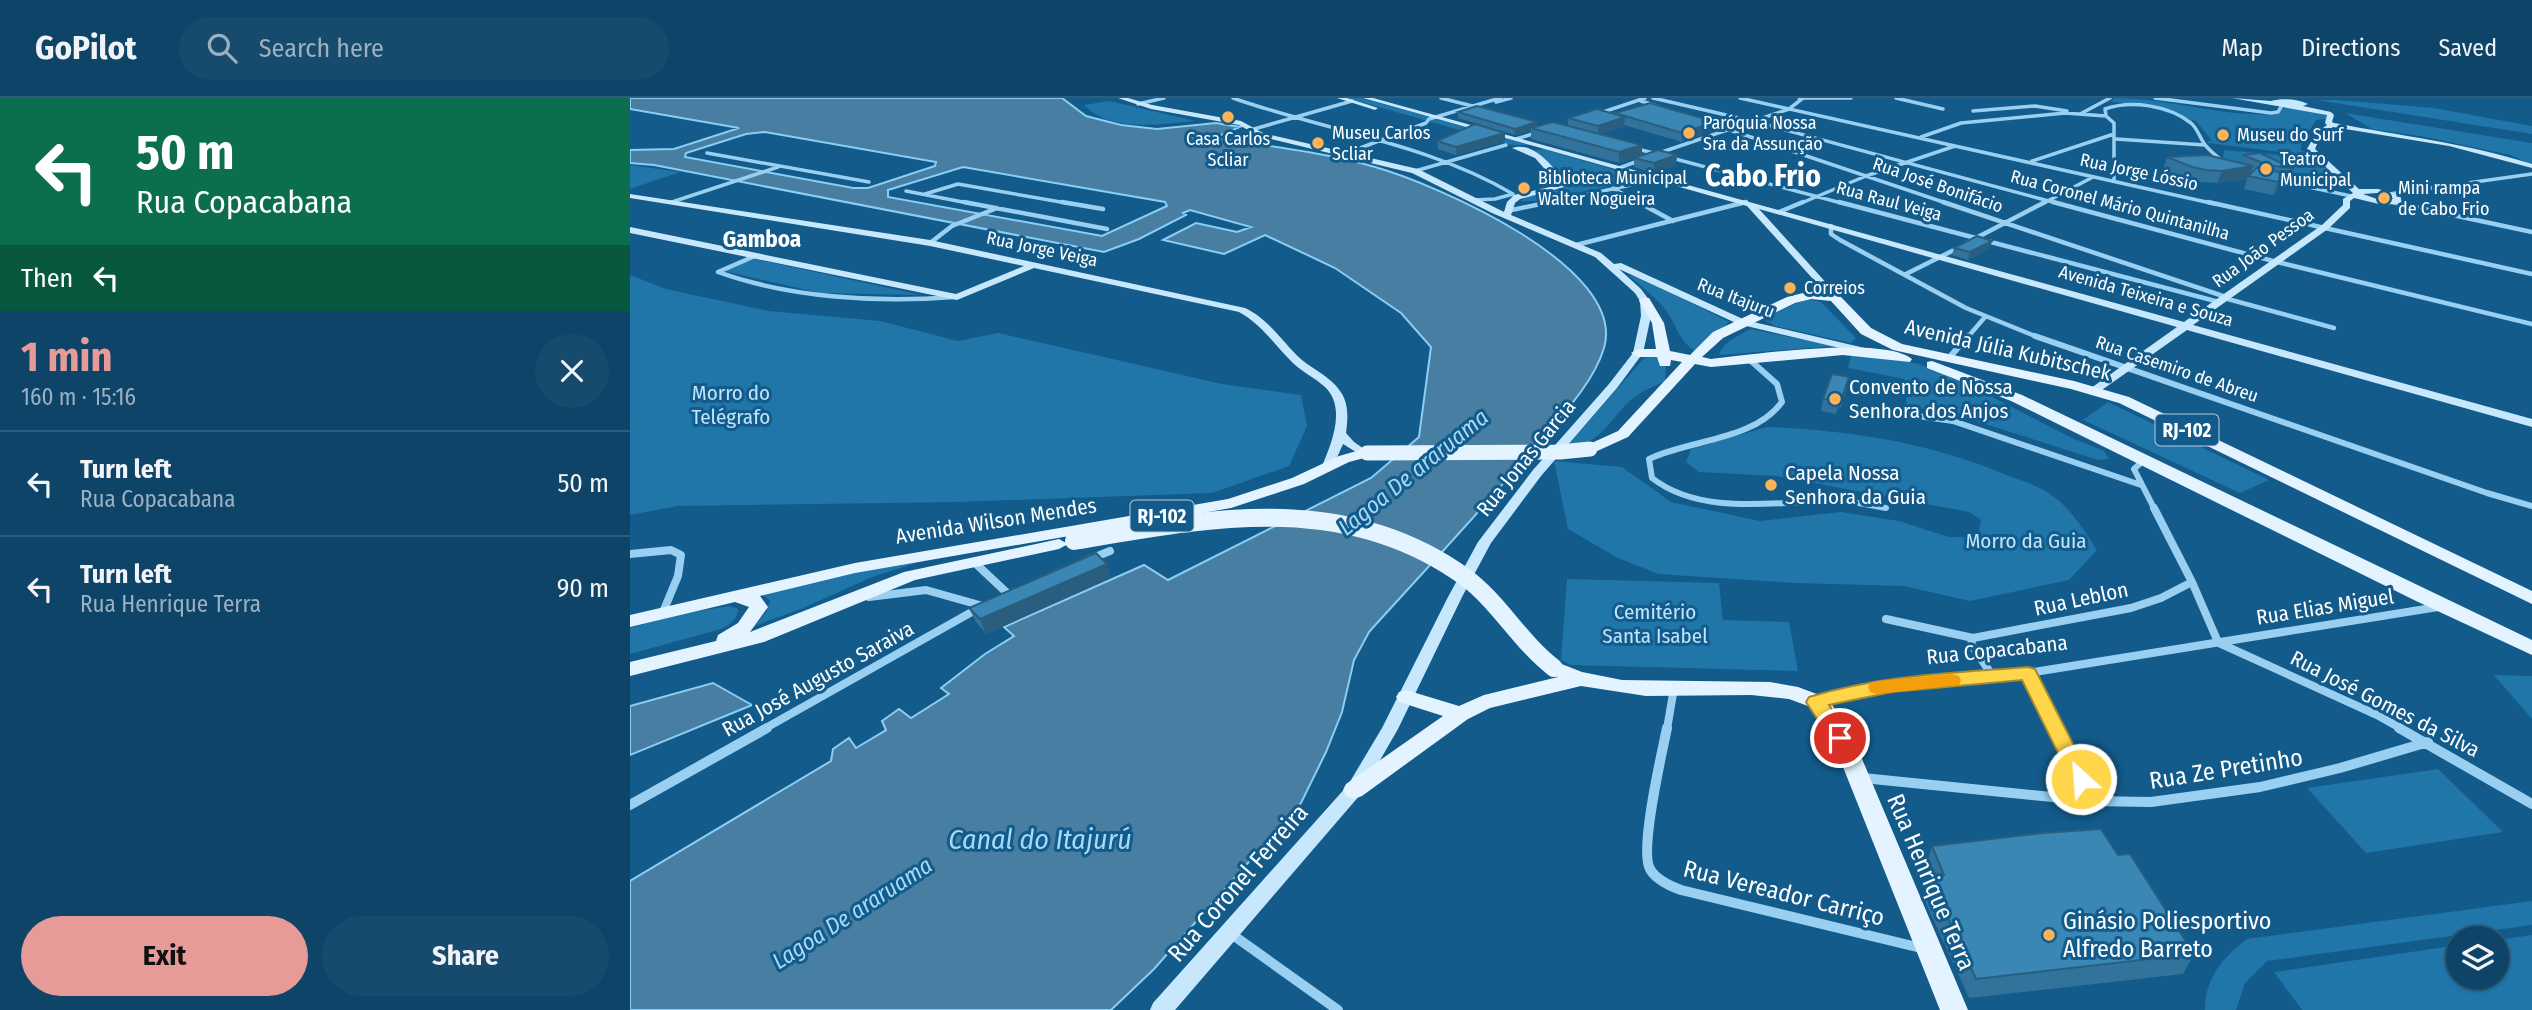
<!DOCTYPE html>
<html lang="en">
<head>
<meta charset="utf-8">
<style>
  :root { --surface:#0e4468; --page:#174b6e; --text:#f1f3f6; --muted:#9bb0c0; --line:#2e5c7c; --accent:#e69b98 }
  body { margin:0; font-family:"Fira Sans Condensed",sans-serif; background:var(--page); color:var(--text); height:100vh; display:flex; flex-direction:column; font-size:26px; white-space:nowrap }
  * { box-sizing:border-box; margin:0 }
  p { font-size:23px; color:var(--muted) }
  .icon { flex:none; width:38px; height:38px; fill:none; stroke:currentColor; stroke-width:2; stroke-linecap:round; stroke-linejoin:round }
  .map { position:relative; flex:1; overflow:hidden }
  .sheet { display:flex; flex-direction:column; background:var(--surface); width:630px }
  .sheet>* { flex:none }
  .banner { background:#0b6e4f; color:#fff; overflow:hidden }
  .tools { position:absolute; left:1816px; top:828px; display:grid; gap:14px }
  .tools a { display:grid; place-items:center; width:63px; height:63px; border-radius:50%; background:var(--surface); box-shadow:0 2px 5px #0004,0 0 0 2px var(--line); font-size:35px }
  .pin { position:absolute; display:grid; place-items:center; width:60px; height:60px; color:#fff; margin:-30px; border:4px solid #fff; border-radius:50%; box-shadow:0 2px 7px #0007 }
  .me { position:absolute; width:77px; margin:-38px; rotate:334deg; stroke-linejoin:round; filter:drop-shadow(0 0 5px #0008) }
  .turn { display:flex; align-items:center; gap:24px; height:147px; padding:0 21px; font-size:32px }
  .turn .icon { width:91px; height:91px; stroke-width:2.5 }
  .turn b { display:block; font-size:49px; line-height:60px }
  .then { display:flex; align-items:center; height:66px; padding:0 21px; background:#0003; gap:14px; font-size:26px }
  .round { display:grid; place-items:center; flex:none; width:74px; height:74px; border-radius:37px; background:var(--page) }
  .head { display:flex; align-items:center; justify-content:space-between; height:119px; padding:0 21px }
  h1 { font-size:42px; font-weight:700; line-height:52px; color:var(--accent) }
  .primary-button { display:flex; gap:14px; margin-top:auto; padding:14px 21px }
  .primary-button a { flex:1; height:80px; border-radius:42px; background:var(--accent); color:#111; font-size:28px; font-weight:700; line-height:80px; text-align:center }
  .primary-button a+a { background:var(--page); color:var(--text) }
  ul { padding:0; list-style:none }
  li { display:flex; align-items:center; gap:21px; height:105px; padding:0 21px; border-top:2px solid var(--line) }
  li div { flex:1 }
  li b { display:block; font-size:26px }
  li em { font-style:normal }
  header { display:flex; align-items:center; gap:42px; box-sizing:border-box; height:98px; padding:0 35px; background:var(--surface); border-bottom:2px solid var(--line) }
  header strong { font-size:33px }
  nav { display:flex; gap:38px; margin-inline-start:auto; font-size:24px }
  .search { width:490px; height:63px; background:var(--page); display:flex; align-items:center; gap:18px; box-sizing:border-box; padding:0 24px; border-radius:38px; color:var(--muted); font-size:26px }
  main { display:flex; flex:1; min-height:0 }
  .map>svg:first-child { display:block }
</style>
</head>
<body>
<header>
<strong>GoPilot</strong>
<div class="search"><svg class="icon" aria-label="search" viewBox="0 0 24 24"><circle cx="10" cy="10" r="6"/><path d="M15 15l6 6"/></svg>Search here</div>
<nav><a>Map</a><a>Directions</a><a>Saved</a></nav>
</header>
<main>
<section class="sheet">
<div class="banner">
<div class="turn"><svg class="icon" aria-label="left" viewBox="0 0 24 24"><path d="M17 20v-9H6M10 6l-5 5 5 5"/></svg><div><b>50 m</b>Rua Copacabana</div></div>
<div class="then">Then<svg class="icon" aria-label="left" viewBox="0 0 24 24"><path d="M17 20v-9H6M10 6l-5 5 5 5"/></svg></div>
</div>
<div class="head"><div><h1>1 min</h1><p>160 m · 15:16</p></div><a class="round"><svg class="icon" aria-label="close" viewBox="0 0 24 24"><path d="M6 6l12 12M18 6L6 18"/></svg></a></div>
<ul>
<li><svg class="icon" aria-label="left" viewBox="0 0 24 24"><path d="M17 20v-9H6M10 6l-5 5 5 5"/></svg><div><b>Turn left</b><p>Rua Copacabana</p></div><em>50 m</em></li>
<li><svg class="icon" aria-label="left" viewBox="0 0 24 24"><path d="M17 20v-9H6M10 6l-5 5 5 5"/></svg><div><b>Turn left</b><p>Rua Henrique Terra</p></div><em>90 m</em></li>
</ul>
<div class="primary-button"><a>Exit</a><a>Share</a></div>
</section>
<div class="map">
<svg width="1902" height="912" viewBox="0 0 1902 912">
  <rect width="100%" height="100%" fill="#125b8b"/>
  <path fill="#2075a9" d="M717,0h14l172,47h-21z
    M1484,0c55,0 112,20 164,16l7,-7 42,7 -1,5 -10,1 -15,23v7l8,3 -12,1 -89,-11 -1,-2h5l-16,-20 -60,-17 -25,-2z
    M1686,2h21l97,8 98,18v8z
    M479,3l87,20c-35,3 -86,12 -112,-16z
    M1715,15l187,30v22l-22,-10 -84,-18 -54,-8z
    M913,51l103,30 -109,22h-16c12,-12 34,-7 48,-16l-36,-34z
    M1594,52l90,8 19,16 6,13 -9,2 -88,-19 -19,-11z
    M0,67l50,7 -50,17z
    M125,161l166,36 -101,-2 -96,-22z
    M0,177l36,14 103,22 111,10 78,20 40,-8 224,51 79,11 6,31 -18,40 -77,27 -256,9 -278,4 -48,9z
    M998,177l19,5 82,42 -32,30c-17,-8 -21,-28 -32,-43 -11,-13 -24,-23 -37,-34z
    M1177,201l14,3 35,36 -5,5 -76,-17 -9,-5 4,-6z
    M1120,231l86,17 -117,9c4,-13 19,-19 31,-26z
    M1222,254l67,12 56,24 97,50 32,13 5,8 -11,1 -157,-50 -34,-2 -3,-29 -56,-11z
    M1022,258l8,1 6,7 -1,17c-10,5 -21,9 -30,16 -22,15 -34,52 -66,47l75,-86z
    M1478,304l161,78 -29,13 -157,-73z
    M1137,329c83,3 165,16 242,49 11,4 24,8 35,14 23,13 39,38 53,60l-28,30 -99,21 -66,-15 -109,-3 -137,-9 -42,-17 -48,-28 -14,-68 68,6 49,35 89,19 81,-9 58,9 50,16h29l3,-17 -12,-8 -192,-36 -78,-4 -13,-10 5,-13z
    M308,458l-66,21 -71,32 -47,17 12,-14 4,-11 -11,-10z
    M937,481l152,4 4,37 66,2 9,49 -227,-6 -10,-5z
    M100,508l8,3c-1,12 -8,15 -17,20l-91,25v-26l55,-15z
    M1864,577l38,1v43z
    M1808,671l65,63 -137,21 -59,-65z
    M1902,803v24l-265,36 -22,22 -9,27h-31c0,-32 18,-53 42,-71z
    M1902,837v75h-230l-28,-38 185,-27v31h38v-36z"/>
  <path fill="#487ea1" stroke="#8acef5" stroke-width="2" fill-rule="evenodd" d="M0,0h432l24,18 35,9 36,4 59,-6 24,4 -26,11c54,8 108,14 161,29 60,17 253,100 229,181 -11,36 -42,67 -66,95 -54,65 -113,127 -169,189l-15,28 -12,52 -16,40 -25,51 -147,166 -43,41h-481v-129l201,-120 2,-12 16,-11 7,10 30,-18 -4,-9 17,-12 12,9 38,-24 -8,-6 44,-34 29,-18 -10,-9 140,-62 24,15 203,-102 48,-41 12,-90 -30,-34 -66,-45 -70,-33 -41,19 -61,-14 33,-17 41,9 14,-5 -61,-17 -7,3 3,2 -47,24 -35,13 -450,-87 -24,-2v-13l44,-1 65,-21 -109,-19zM135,34l171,30 -1,4 -67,22h-15l-168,-31 1,-4 60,-19zM333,69l202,35 2,4 -65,30 -214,-39v-7z
    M83,585l39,22 -122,50v-49z"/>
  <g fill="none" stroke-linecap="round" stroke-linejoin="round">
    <path stroke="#99d0f1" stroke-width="3.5" d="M603,0c93,33 194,45 280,96l-18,5 -22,1
      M811,0l43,11
      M1023,0l99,23 308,83
      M1110,0l475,106
      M1169,0h52
      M1266,0l47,11
      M1525,0l116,15 7,-1 5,-8
      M1011,3l16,5
      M866,4l15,-4
      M508,6l26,-6
      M1343,13l62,-5 32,5
      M1452,15l28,-15
      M967,16l48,-16
      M1476,18l-1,-7c26,-9 63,-4 86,14 7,6 9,16 15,23 6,7 14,13 21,19
      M1476,18l8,7v58
      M1079,25l240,81
      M624,31l98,-28
      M1291,39l40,-14 104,-10 41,3
      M886,41l23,-7
      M1486,41l89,6
      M1004,50l211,56
      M77,55l162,29
      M717,55l79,-30 3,-4 71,-21
      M1029,55l130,-44 14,-11
      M1402,63l82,-27
      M989,70l22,-8
      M785,73l91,-26
      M1645,82l76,16
      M983,90l28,16
      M276,93l67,13
      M295,96l33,-10 114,20
      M1759,96l143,-20
      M42,104l106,-35
      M1762,104l8,2
      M912,106l117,-25
      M1109,106l7,-2
      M1169,106l67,-28 89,-30
      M1412,106l51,-27"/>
    <path stroke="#99d0f1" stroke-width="4.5" d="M334,104l143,27
      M432,104l41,7
      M1008,104l35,19
      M1209,104l380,100
      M1313,104l283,95
      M1423,104l220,59 259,63
      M1578,104l324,72
      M1762,104l140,30
      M877,113l43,-9
      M1149,114l24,-10
      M1201,128v8l9,6 126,68 74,30
      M1346,140l69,-36
      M300,145l22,-17 45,-18
      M946,147l170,-43
      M125,158l-37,16c72,26 161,31 236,25
      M1276,176l54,-27
      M1594,200l110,30
      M1337,240l18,-21"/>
    <path stroke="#99d0f1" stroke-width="6" d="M1405,238l452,157 45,13
      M1319,260l19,-22
      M1120,262l27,24 5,18c-29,39 -91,37 -133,57l3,19c50,39 126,23 185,23 17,0 33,4 49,7
      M1238,311l85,12 188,64
      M1514,362l-10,9 21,41"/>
    <path stroke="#99d0f1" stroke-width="8" d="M1524,410l38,74 26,60
      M0,456l41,-4 10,5 -3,21 -15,36
      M460,461l20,-8
      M344,464l32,30
      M239,499l57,-7 57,16
      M1256,521l87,19 158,-30 30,-10 31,-16
      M1343,540l-2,6 23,34
      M1589,545l158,72 25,14
      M1398,575l28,56
      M1186,604l46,-13 166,-16 410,-66
      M134,631l213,-120
      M1037,631l7,-41"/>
    <path stroke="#99d0f1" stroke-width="10" d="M1037,630c-5,25 -28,122 -17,141 6,11 20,17 31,21l240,58
      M1425,630l37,73
      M1769,630l133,76
      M1233,680l229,23 59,1 109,-15 80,-19 88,-26
      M0,707l137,-77
      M600,835l108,77"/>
    <path fill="#c7e7fc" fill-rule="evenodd" d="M488,0h10l24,7 89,16 22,12 155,36 86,43 3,-10 7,-7 45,-10 -24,-27 -23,-10c23,-8 44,23 56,38l-48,13 -5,4 -4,12 90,38 13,11 7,-1 124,57 124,29 1,2 -5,3 -127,-30 -119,-55 22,20 9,12 1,15 -8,37 -26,35 -76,88 -50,67 -29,54 -64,132 -38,66 -185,215h-25l3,-7 195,-218 34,-57 66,-131 30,-55 55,-72 76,-86 24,-31 8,-37 -1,-15 -5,-8 -40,-36 -103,-44 -80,-40 -153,-37 -20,-11 -88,-16z
      M707,0h10l31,10 -3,2z
      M733,0h10l811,224 138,-97 21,-20v-6l10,-6 -46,-44 9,-16 11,-8 -2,-2 2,-8 -95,-17 39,3c11,-3 27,-2 37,3l-5,2 28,6 3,3 -2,7 2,1c68,13 131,20 198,41v4l-83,-22 -116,-19 -12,8 -6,14 44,40h19l22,6 2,8 -19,2 -29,-7 -4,3v7l-22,21 -135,96 339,94v8l-345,-97 -88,62h-8v-4l86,-61 -418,-118 81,89 -8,2 -85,-94zM1747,95l17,6h-17l-14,-5z
      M0,96l300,46 315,68c25,12 37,34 57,52 12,10 29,17 38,31 9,12 8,27 6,42l8,9 16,11 -6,4 -21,-13 -12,27h-8l-2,-3c10,-23 26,-60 4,-81 -11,-10 -25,-16 -35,-27 -17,-17 -29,-36 -51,-48l-205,-44 -77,32 -327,-67v-6l326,67 68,-28 -94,-20 -300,-48z"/>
    <path fill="#e3f3ff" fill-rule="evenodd" d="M1181,193l28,4 32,33 31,16 172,37 55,16 403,194v13l-413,-201 -48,-14 -178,-39 -32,-16 -30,-33 -20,-2 -16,4 -72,35 -21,19 9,2c40,-4 172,-24 201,0l-2,3 -67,-7 -132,12 -16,-3 -67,73 -33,15h-10l-3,-3 3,-3 33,-15 64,-69 -11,-2 -1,6h-10l-3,-9h-19l-7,-4 7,-4h18l-4,-26 -13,-22 2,-3h8l15,25 6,28 20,4 23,-23 74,-35z
      M1302,263l90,34 510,245v15l-116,-54 -405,-200 -84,-33v-6z
      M737,350l8,5 -3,3 -23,6 -45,22 -73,24 -376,65 -95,23 8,11 -18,25 154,-60 155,-33 9,5 -9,5 -144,31 -151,62 -134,34v-14l86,-21 2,-6 20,-12 11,-16 -14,-5 -105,25v-12l225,-52 373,-64 64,-21 47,-22z
      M924,563l28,11 40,8 148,2 28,5 24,9 11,10 24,41 111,263h-28l-105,-263 -17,-31 -10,-10 -19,-7 -38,-4 -105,1 -65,-10 -91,22 -22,11 -106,77 -8,3 -8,-3 -3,-6 3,-6 97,-68 -44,-14 -3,-5 3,-5 7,-2 53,16 25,-11 74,-18 -11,-4 -3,-5 3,-5z"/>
    <path stroke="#e3f3ff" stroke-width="15" d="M737,355l193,-1 30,-3"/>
    <path stroke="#e3f3ff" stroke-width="18" d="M444,443c135,-23 271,-51 391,36 34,25 55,65 89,91"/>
  </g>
  <path fill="#32739c" d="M828,14l79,14h31v-8l47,-4v-1l99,17 -32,12 -58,-17v1l-23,8 41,11v10h35l-1,9 -22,9 -20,-6v-9l-15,5 -88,-24v-9l-16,5 -57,-17z
    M875,35v8l-49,14 -18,-6 -1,-8z
    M1613,57l51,14 -4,10 -5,-1 -4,9 -8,8 -29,-6 3,-10 -30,4 -15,-1 -14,-2 -25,-10 4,-13 74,6z
    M1324,150h36l-22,12 -16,-5z
    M1219,279l-2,12 -6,18h-3l-2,7 -15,-3 2,-12z
    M481,480l-125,56 -10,-12 -7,-14z
    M1302,748l186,9 76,99 -11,20 -214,24 -46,-101 6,-20 1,-1 -4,-10z"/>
  <path fill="#295e7f" d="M995,19l-1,9 -26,9v-9z
    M907,24v6h-6v2l-16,5v-6z
    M1085,24l-1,8 -32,12v-9z
    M875,35v8l-49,14v-8z
    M1012,47v10l-23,8v-11z
    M1047,57l-1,9 -22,9v-10z
    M1623,68l-3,10h-2l-1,3 -30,4 5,-12z
    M1656,76l-5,13 -8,8 5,-13z
    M1362,143l-2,7 -22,12 2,-8z
    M1219,279l-2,12 -6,18 2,-12z
    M477,466l4,14 -125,56 -6,-15z"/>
  <path fill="#3a86b5" stroke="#295e7f" stroke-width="2" d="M1020,5l65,19 -33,11 -67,-20z
    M847,8l60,16 -22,7 -57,-17z
    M967,11l28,8 -27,9 -30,-8z
    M923,24l89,23 -23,7 -88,-24z
    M845,26l30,9 -49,14 -19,-6z
    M1028,52l19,5 -23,8 -20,-5z
    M1630,55l34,16 -26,-4 -25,-10z
    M1577,57l46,11 -31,5 -16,-1 -14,-3 -25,-10z
    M1628,69l28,7 -8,8 -30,-6z
    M1347,138l15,5 -22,11 -16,-4z
    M1202,276l17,3 -6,18 -3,-1 -2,7 -15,-2z
    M466,455l11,11 -127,55 -11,-11z
    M1471,731l17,26 12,-1 64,100 -218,25 -47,-102 15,-2 -12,-29 111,-13z"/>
  <path fill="#ffd54a" stroke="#a68a30" stroke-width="2" d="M1398,569l7,2 2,4 54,106 -3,6 -7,2 -7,-2 -52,-105 -130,12 -63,13 21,33 -3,5h-14l-27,-41 3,-5c71,-22 146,-24 219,-30z"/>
  <path fill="#f59e0b" d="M1322,576l7,2 2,4 -2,5 -82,9 -7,-2 -2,-5 2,-4 7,-2z"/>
  <g fill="#ffb359" stroke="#125b8b" stroke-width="2.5">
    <circle cx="598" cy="19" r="7"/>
    <circle cx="1059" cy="35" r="7"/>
    <circle cx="1593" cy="37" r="7"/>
    <circle cx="688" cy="45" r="7"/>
    <circle cx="1636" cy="71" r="7"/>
    <circle cx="894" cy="90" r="7"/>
    <circle cx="1754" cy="100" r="7"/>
    <circle cx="1160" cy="190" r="7"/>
    <circle cx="1205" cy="301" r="7"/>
    <circle cx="1141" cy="387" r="7"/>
    <circle cx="1419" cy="837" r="7"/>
  </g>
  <g text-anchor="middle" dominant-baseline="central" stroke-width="6" stroke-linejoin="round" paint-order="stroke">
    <g font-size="18" fill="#fff" stroke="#125b8b" text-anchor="start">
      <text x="1073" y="25">Paróquia Nossa<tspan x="1073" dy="21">Sra da Assunção</tspan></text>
      <text x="702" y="35">Museu Carlos<tspan x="702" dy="21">Scliar</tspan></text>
      <text x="1607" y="37">Museu do Surf</text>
      <text x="598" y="41" text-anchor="middle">Casa Carlos<tspan x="598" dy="21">Scliar</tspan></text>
      <text x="1650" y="61">Teatro<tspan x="1650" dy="21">Municipal</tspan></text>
      <text x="908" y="80">Biblioteca Municipal<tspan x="908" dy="21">Walter Nogueira</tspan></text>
      <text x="1768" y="90">Mini rampa<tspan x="1768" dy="21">de Cabo Frio</tspan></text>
      <text x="1174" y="190">Correios</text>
    </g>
    <g font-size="18" fill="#fff" stroke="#125b8b">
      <text transform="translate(1509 74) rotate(12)">Rua Jorge Lóssio</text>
      <text transform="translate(1308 87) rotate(19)">Rua José Bonifácio</text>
      <text transform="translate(1259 103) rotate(15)">Rua Raul Veiga</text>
      <text transform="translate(1490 107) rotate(15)">Rua Coronel Mário Quintanilha</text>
      <text transform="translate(1633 150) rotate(-36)">Rua João Pessoa</text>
      <text transform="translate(412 151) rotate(12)">Rua Jorge Veiga</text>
      <text transform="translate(1516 198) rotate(16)">Avenida Teixeira e Souza</text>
      <text transform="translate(1106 200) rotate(21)">Rua Itajuru</text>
      <text transform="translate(1547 271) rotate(19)">Rua Casemiro de Abreu</text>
    </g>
    <g fill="#125b8b" stroke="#b8cedc" stroke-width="2">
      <rect x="1525.5" y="316.5" width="63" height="31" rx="5"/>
      <rect x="500.5" y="402.5" width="63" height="31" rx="5"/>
    </g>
    <g font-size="19" font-weight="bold" fill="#fff">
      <text x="1557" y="332">RJ-102</text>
      <text x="532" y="418">RJ-102</text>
    </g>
    <g font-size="21" fill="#fff" stroke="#125b8b">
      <text transform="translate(1378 252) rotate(13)">Avenida Júlia Kubitschek</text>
      <text transform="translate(896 360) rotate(-51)">Rua Jonas Garcia</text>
      <text transform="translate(366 423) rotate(-9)">Avenida Wilson Mendes</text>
      <text transform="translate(1451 501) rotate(-12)">Rua Leblon</text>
      <text transform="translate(1695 509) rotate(-9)">Rua Elias Miguel</text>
      <text transform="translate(1367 552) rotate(-6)">Rua Copacabana</text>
      <text transform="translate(188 581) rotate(-29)">Rua José Augusto Saraiva</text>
      <text transform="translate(1755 606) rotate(27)">Rua José Gomes da Silva</text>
    </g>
    <g font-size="21" fill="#fff" stroke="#125b8b" text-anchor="start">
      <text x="1219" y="289">Convento de Nossa<tspan x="1219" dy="24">Senhora dos Anjos</tspan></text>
      <text x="1155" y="375">Capela Nossa<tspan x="1155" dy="24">Senhora da Guia</tspan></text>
    </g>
    <g font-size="21" fill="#bfe5fc" stroke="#125b8b">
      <text x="101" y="295">Morro do<tspan x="101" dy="24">Telégrafo</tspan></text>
      <text x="1396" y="443">Morro da Guia</text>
      <text x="1025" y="514">Cemitério<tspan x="1025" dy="24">Santa Isabel</tspan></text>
    </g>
    <g font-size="23" font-weight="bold" fill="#fff" stroke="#125b8b">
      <text x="132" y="141">Gamboa</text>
    </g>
    <g font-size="23" font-style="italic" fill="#a4d9f8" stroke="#125b8b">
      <text transform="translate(783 374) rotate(-39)">Lagoa De araruama</text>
      <text transform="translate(222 815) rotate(-33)">Lagoa De araruama</text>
    </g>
    <g font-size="24" fill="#fff" stroke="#125b8b">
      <text transform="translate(1596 671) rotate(-9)">Rua Ze Pretinho</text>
      <text transform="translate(1301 784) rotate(67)">Rua Henrique Terra</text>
      <text transform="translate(608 785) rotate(-49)">Rua Coronel Ferreira</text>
      <text transform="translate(1154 795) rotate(14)">Rua Vereador Carriço</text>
    </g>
    <g font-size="24" fill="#fff" stroke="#125b8b" text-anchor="start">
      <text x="1433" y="823">Ginásio Poliesportivo<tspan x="1433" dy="28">Alfredo Barreto</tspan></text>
    </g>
    <g font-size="28" font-style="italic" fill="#a4d9f8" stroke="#125b8b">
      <text x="410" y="741">Canal do Itajurú</text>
    </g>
    <g font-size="30" font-weight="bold" fill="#fff" stroke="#125b8b">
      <text x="1133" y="78">Cabo Frio</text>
    </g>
  </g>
</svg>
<div class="tools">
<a><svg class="icon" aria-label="layers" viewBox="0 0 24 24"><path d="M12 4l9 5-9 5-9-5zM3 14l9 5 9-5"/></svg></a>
</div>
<div class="pin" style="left:1210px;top:640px;background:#d93025"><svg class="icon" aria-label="arrive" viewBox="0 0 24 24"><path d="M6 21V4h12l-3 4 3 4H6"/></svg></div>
<svg class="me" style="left:1451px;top:681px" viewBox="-20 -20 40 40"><circle r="17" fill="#ffd54a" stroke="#fff" stroke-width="3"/><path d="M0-11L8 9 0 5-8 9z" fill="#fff"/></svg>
</div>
</main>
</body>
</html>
